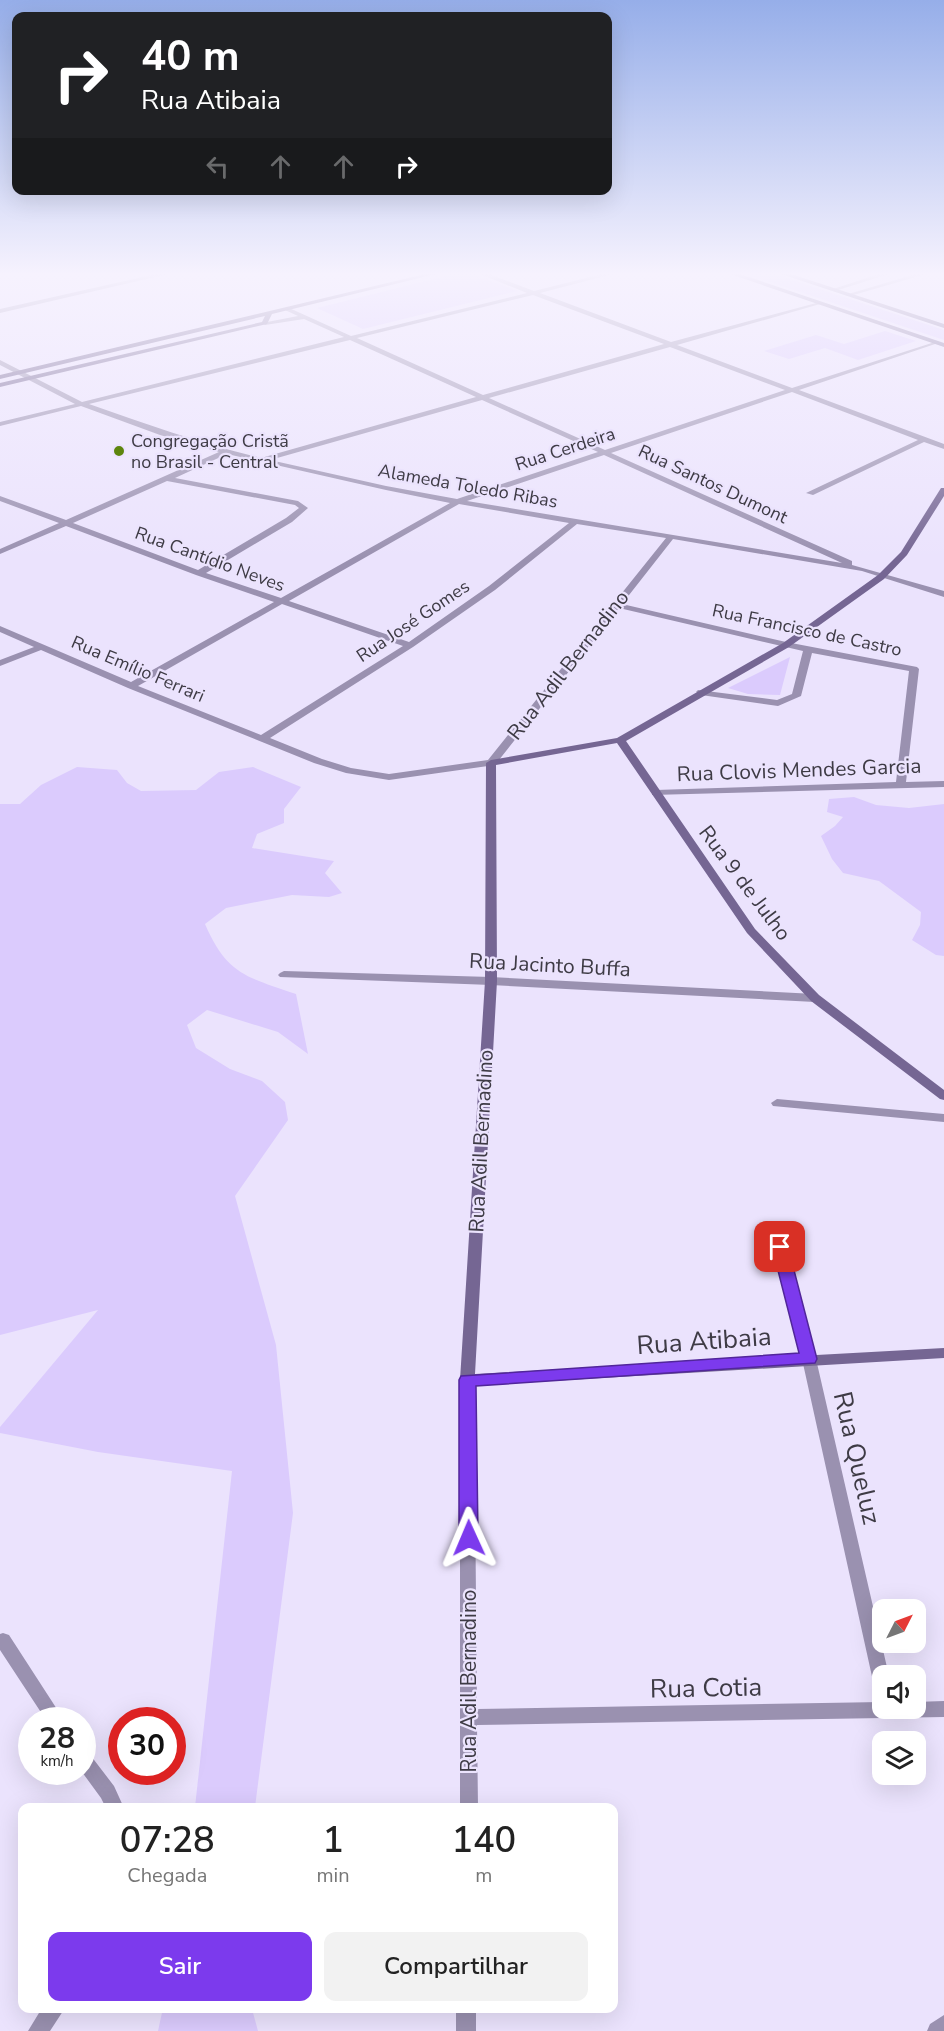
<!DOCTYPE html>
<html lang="pt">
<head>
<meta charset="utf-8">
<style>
  :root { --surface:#fff; --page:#f2f2f2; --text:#222; --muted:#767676; --accent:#7c3aed }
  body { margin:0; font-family:"Nunito Sans",sans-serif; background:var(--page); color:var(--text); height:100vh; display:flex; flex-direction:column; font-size:22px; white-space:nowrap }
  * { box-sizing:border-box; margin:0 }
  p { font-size:20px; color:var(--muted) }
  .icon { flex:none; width:33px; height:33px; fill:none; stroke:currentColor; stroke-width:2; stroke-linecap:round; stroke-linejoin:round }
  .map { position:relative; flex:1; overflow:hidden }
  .panel { position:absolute; left:18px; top:1803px; width:600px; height:210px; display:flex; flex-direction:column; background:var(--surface); border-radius:12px; box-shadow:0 6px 24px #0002 }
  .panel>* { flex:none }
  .top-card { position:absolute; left:12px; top:12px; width:600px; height:183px; border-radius:12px; box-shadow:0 6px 24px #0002; background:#202124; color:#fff; overflow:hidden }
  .needle { width:39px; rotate:48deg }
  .controls { position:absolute; left:872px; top:1599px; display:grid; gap:12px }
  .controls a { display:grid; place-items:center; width:54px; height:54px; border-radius:12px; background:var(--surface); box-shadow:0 6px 24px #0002; font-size:30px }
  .speed { position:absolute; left:18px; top:1707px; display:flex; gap:12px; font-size:30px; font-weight:700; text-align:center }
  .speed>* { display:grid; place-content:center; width:78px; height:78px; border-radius:50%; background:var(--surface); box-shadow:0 6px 24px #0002; line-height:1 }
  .speed small { font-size:15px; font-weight:400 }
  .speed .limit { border:9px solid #d22; background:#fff; color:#111 }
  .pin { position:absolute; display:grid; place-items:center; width:51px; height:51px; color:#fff; margin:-26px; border-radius:12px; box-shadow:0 3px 9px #0006 }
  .me { position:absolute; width:66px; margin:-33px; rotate:359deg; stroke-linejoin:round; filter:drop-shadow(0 0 4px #0008) }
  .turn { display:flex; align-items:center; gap:21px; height:126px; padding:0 30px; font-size:27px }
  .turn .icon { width:78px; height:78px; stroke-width:2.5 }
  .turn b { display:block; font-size:42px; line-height:51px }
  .lanes { display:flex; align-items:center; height:57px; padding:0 30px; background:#0003; justify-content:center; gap:30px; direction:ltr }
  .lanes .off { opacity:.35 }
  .eta { display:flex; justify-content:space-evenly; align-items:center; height:102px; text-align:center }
  .eta b { font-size:36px; font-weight:600; line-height:42px }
  .primary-button { display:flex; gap:12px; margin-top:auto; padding:12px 30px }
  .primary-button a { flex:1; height:69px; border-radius:12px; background:var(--accent); color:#fff; font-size:24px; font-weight:600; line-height:69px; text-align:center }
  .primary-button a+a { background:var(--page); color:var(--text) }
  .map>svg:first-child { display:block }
</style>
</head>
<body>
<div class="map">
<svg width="944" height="2031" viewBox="0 0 944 2031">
  <rect width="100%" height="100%" fill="#ebe3fd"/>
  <path fill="#dbcbfd" d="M454,274h18l45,17 -154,38 -46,-21z
    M746,274h28l170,56v10z
    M885,331l31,10 -58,19 -33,-12 -36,11 -25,-8 52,-16 28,9z
    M790,657l-10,38 -32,-1 -20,-6z
    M77,767l40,3 10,13 14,8 55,-1 23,-18 34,-5 48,20 -17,22v14l-27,11 -5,14 82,13 -9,12 17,20 -13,4 -37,-2 -66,13 -21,16c22,51 42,53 91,70l12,60 -30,-22 -71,-22 -20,15 9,23 34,21 32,12 23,21 3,18 -53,76 41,149 17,168 -38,294h-60l37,-336 -134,-19 -98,-19v-6l98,-117 -98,25v-531h20l21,-19z
    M854,797l22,8 33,3 35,-4v152l-8,-1 -24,-15 8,-15 1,-13 -42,-31 -36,-8 -11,-14 -11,-23 14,-10 8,-9 -16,-5 2,-13z
    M163,2008l89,1 6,22h-100z"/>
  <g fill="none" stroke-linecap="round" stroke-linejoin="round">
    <path fill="#9a91b0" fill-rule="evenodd" d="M879,274h10l-54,17 -5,-1z"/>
    <path fill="#9a91b0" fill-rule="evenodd" d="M156,274h12l-168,39v-4z
      M480,274h9l45,17 68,-17h11l-73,19 131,49 149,-40v2l-143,41 115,43 146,-47v2l-139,47 145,54v5l-20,-7 -111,53 -7,-2 112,-53 -126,-48 -181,61 241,108v4l92,26v6l-82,-26 -189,-32 -51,65 164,38 131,25 2,2 -13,113 38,-1v6l-292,8v-4l4,-1 240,-8 13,-111 -97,-18 -11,43 -23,10 -77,-11 -5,-3 2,-2 79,10 15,-6 11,-43 -184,-43 -124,157 -106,15 -43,-7 -32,-10 -186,-75 -87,-38 -41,16v-6l34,-13 -34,-15v-6l131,56 143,-80 -78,-27 -130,-49 -66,28v-5l59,-26 -59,-22v-5l66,24 153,-68 -59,-17 -79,-29 -81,20v-4l75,-18 -75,-39v-5l82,42 262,-65 -40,-18 -39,6 -3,-2 36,-7 -13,-6 -1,-1 3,-2 64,29 176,-43zM533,295l131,49 -181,51 -126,-57zM350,340l126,57 -215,61c-59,-14 -115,-34 -172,-54zM670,347l115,43 -180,60 -116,-52zM482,400l116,52 -141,47 -71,-13 -116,-26zM227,454l159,36 64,13 -169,95 -75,-25 86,-51 16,-14 -10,-7 -123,-23zM604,455l238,108 -375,-62zM167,481l128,24 4,3 -13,10 -88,52 -125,-47zM459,504l110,19 -80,63 -80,56 -120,-41zM577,524l89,14 -178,222 -99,14 -38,-6 -29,-9 -52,-21 143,-91 82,-57zM282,604l121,42 -142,89 -123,-49z
      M916,274h10l-76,22 -5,-1z
      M284,971l207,6 324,17 6,4 -6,4 -324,-17 -211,-8 -2,-2 2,-2z
      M777,1099l167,15v8l-171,-16 -2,-3z
      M780,1242l5,2 2,3 29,112 73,317h-7v13l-6,-3 -3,-5 -71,-322 -29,-112 2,-3z
      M467,1374l5,2 2,4 3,329 405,-7v6h33v-6l29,-1v16l-467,8 1,83h-18v-428l2,-4z
      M3,1633l6,2 55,85h-18l-46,-70v-16z
      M82,1750l6,2 26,34 10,22h-18l-5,-10 -19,-26z
      M42,2008h23l-15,23h-22z
      M456,2008h20v23h-20z
      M944,2015v16h-17l3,-7z"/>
    <path fill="#756693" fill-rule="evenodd" d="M425,274h11l-164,40 -5,10 -267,63v-4l262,-61 3,-6 -265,63v-4z
      M730,274h10l204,69v4z
      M781,274h10l153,50v4z
      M941,488h3v8l-37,59 -23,24 -95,68 -163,94 129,188 64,66 125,95v10l-4,-1 -129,-98 -64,-68 -130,-190 -121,22 1,216 -22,393 469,-26v10l-477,28 -5,-2 -2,-4 25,-399 1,-218 5,-3 126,-22 166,-95 95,-68 23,-23z"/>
  </g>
  <linearGradient id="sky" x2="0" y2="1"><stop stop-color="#96aee9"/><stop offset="0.49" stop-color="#f6f2fe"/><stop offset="1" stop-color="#f6f2fe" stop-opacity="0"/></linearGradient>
  <rect width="944" height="559" fill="url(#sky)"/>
  <path fill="#7c3aed" stroke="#51269a" stroke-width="1.5" d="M780,1242l6,2 2,3 29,112 -2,4 -339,23 2,152 -3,5 -6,2 -7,-2 -3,-5v-158l2,-4 338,-23 -27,-106 3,-3z"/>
  <circle fill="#5d850d" stroke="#ebe3fd" stroke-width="2" cx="119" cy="451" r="6"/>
  <g text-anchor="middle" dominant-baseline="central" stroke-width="4.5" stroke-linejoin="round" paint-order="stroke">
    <g font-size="18" fill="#3e3b45" stroke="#ebe3fd" text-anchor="start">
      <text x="131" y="441">Congregação Cristã<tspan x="131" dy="21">no Brasil - Central</tspan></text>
    </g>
    <g font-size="18" fill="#3e3b45" stroke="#ebe3fd">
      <text transform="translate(565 449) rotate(-18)">Rua Cerdeira</text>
      <text transform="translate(713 484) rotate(25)">Rua Santos Dumont</text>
      <text transform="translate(468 486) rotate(10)">Alameda Toledo Ribas</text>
      <text transform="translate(210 559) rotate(20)">Rua Cantídio Neves</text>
      <text transform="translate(413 621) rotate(-34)">Rua José Gomes</text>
      <text transform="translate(807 630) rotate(12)">Rua Francisco de Castro</text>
      <text transform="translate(138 669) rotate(23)">Rua Emílio Ferrari</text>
    </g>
    <g font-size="21" fill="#3e3b45" stroke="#ebe3fd">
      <text transform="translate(568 665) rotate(-52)">Rua Adil Bernadino</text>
      <text transform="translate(799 770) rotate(-2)">Rua Clovis Mendes Garcia</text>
      <text transform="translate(745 883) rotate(53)">Rua 9 de Julho</text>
      <text transform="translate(550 965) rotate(3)">Rua Jacinto Buffa</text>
      <text transform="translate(481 1141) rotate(-87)">Rua Adil Bernadino</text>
      <text transform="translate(469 1681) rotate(-90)">Rua Adil Bernadino</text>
    </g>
    <g font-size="26" fill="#3e3b45" stroke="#ebe3fd">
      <text transform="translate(704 1341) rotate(-4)">Rua Atibaia</text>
      <text transform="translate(857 1458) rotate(77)">Rua Queluz</text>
      <text transform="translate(706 1688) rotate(-1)">Rua Cotia</text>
    </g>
  </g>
</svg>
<div class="controls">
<a><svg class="needle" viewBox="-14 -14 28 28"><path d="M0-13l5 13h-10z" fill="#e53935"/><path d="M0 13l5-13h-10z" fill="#767676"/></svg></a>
<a><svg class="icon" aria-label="sound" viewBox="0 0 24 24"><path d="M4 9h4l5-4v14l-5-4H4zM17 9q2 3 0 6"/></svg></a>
<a><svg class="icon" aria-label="layers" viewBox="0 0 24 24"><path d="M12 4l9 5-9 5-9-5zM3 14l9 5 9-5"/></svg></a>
</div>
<div class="speed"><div>28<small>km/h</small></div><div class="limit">30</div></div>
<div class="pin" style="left:780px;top:1247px;background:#d93025"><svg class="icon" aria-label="arrive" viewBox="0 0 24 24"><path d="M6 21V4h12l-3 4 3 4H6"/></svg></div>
<svg class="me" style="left:469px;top:1538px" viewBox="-20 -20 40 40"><path d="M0-17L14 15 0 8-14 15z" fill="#7c3aed" stroke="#fff" stroke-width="4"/></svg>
<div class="top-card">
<div class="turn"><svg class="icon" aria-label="right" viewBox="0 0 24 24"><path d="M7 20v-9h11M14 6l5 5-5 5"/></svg><div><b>40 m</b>Rua Atibaia</div></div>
<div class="lanes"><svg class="icon off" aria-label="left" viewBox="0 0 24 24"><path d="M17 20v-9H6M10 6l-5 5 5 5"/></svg><svg class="icon off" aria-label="ahead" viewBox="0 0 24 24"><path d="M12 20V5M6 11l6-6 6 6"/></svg><svg class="icon off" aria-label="ahead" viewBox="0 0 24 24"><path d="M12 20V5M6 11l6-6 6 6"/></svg><svg class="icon" aria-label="right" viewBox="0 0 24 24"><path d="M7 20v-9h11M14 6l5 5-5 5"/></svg></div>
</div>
<section class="panel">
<div class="eta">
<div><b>07:28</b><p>Chegada</p></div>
<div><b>1</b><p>min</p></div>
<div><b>140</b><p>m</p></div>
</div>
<div class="primary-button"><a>Sair</a><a>Compartilhar</a></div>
</section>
</div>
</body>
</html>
